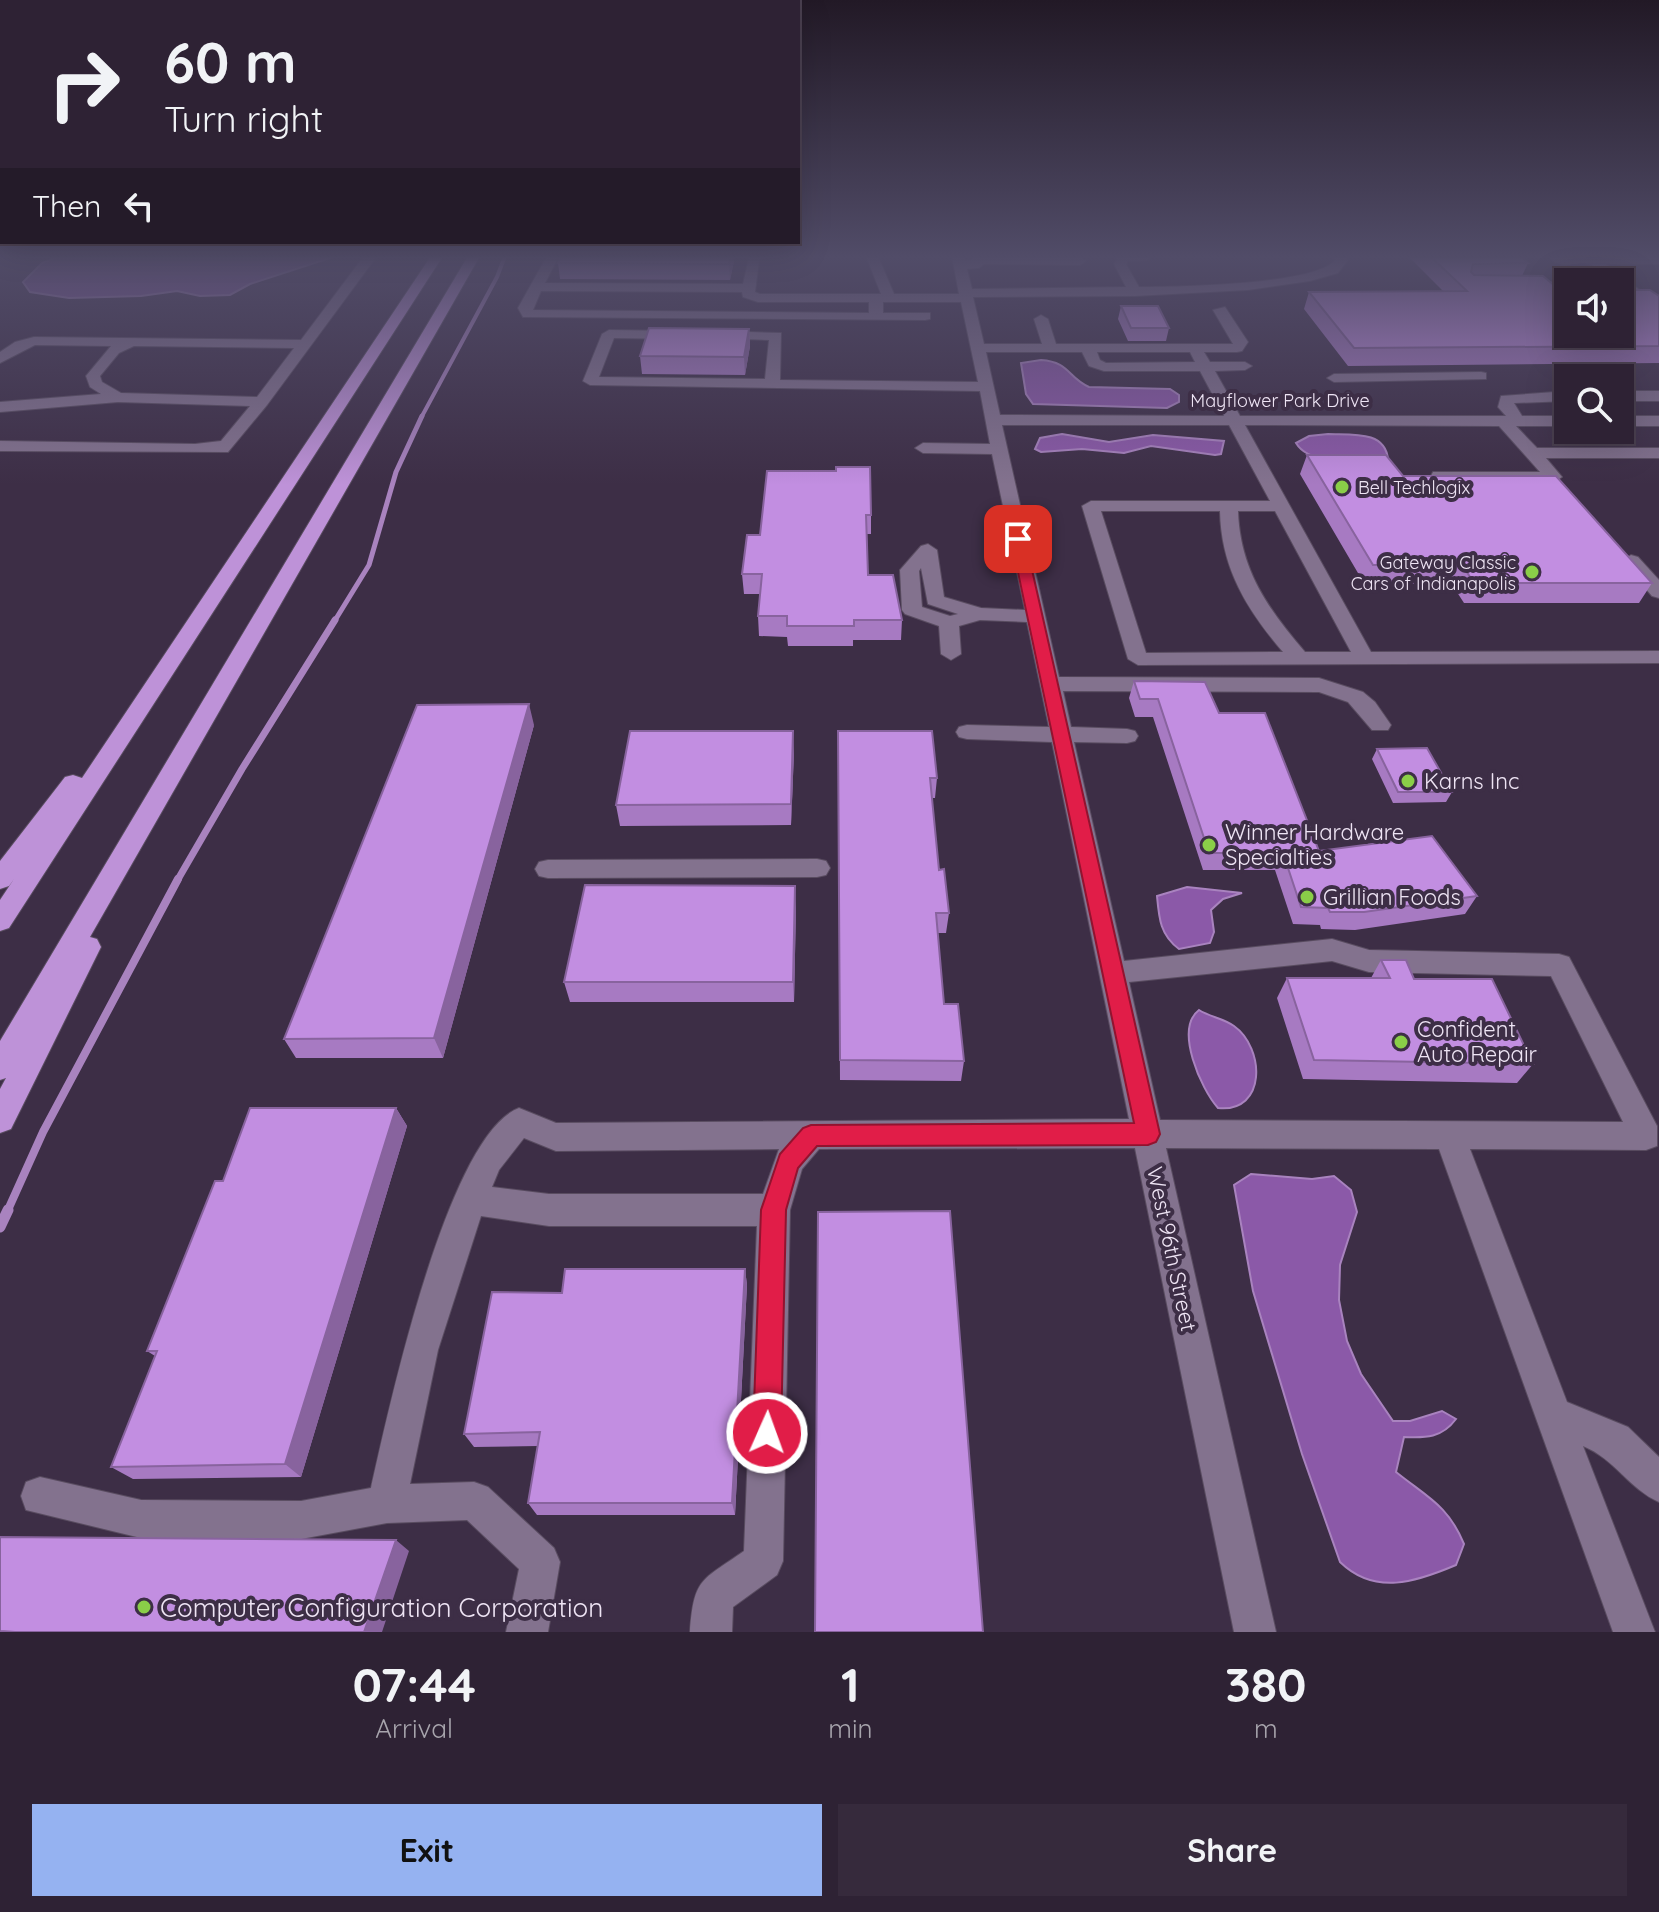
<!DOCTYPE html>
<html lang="en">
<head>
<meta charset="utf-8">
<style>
  :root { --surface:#2e2234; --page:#362a3c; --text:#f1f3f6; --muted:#a7a4ac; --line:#493f4f; --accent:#95b2f1 }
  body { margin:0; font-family:Quicksand,sans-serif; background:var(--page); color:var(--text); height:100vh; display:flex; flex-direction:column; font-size:30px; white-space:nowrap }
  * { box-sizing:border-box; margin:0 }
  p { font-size:26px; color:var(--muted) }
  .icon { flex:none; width:44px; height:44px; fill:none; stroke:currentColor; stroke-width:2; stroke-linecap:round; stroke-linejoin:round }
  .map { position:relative; height:1632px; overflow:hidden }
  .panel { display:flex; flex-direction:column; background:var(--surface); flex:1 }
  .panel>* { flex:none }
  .banner { position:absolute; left:0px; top:0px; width:800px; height:244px; box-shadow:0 8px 32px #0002,0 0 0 2px var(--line); background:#2e2234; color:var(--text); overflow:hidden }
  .controls { position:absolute; left:1554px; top:268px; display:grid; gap:16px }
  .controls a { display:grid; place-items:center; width:80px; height:80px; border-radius:0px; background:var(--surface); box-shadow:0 8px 32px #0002,0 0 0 2px var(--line); font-size:40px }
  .pin { position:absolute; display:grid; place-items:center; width:68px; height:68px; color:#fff; margin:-34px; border-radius:16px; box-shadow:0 4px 12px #0006 }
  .me { position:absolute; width:88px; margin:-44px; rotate:2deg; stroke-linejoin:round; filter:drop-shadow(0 0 6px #0008) }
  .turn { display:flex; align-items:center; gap:28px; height:168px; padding:0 32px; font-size:36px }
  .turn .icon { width:104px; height:104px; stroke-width:2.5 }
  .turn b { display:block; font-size:56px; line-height:68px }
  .then { display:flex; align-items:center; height:76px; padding:0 32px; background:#0003; gap:16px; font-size:30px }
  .eta { display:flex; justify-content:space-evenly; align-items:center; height:136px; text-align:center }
  .eta b { font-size:48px; font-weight:700; line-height:56px }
  .primary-button { display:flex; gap:16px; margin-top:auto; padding:16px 32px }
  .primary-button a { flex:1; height:92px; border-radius:0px; background:var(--accent); color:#111; font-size:32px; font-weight:700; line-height:92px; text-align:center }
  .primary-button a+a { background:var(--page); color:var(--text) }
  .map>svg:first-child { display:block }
</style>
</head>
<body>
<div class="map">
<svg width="1659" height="1632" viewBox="0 0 1659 1632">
  <rect width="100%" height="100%" fill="#3d2e46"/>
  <path fill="#8b59a8" stroke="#a983bf" stroke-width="2" d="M60,256h276l-86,28 -20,11 -30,1 -23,-5 -36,5 -72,2 -39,-6 -7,-10 19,-19z
    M1041,360c29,2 26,17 48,27l81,2 9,6v7l-12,6 -134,-4 -7,-10 -5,-31z
    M1062,434l47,8 44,-7 71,6 -3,13 -6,1 -64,-9 -27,7 -42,-4 -41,3 -6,-3 5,-11z
    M1328,434c23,1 58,-4 60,26 -26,0 -77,8 -92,-17l13,-7z
    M1187,887l55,6 -19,6 -12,11 3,22 -4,11 -31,6c-19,-14 -20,-31 -22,-53z
    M1199,1010c11,7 24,8 35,16 31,22 33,87 -16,82 -17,-19 -44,-79 -19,-98z
    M1251,1174l61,5 22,-3 17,14 6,22 -17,53 -1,35 8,41 14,33 32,47h17l32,-10 14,8c-14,19 -30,19 -52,18l-8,35c31,25 52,33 68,72l-8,21c-40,17 -81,31 -116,-3l-38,-108 -49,-163 -19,-106z"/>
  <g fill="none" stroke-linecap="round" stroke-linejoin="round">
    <path stroke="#a983bf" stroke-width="4" d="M421,418l76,-141 8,-21"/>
    <path stroke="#a983bf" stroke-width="5" d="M334,622l35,-57 27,-93 26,-56"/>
    <path stroke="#a983bf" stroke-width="7" d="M177,881l65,-112 93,-149"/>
    <path stroke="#a983bf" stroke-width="8" d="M7,1212l36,-80 135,-253"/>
    <path stroke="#a983bf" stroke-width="11" d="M0,1227l8,-17"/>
    <g stroke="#594c60" stroke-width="2">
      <path id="minor" d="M364,256h13l-110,149 -39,47 -228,-1v-10l195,3 26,-3 29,-35 -132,-4 -118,10v-10l101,-8 -11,-7 -4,-11 25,-30 -76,-1 -35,18v-11l15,-10 19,-5 267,3zM134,346l160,2 -37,49 -136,-4 -19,-11 -2,-6 19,-23z
        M547,256h12l-14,27 198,1 6,-26 14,-2 -4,5 -4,31 5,2h121l-15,-38h12l16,38h65l-7,-38h12l1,5 16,-5 99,1 6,4 -6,4 -96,-1 -5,4 -12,1 5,20 154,-2 -12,-23 4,-8h36l-6,4 -20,1 -2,3 13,23c35,0 177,-2 196,-27l-3,-4h13l3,4 -10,13 -28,8 -62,9 -113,6 -162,1 11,47h58l-8,-25 7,-4 7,4 8,25h177l-20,-34 12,-3 23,35 -6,9 -5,1h-33l6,10h35l7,4 -7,4 -30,1 25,45h266l-8,-9 3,-11 67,-5v10l-54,2 8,13h46v10h-52l21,22h122v10h-113l16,19 -8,5 -115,-1 -6,-1 -2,-4 2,-4h107l-41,-46 -254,-1 126,227 288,-1v12l-521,2 -10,-6 -46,-153 9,-5h179l-41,-76h-227l57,252 260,1 44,14 12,10 16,23 -3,5h-16l-24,-28 -29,-10 -256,-1 8,36 56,2 8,2 3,5 -3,5 -8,2 -53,-1 50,219 208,-22 37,11 190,4 10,3 88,169v20l-11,4 -176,-1 97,253 61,25 31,30v45c-30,-13 -44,-43 -76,-56l72,186h-42l-174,-483 -273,-1 110,484h-42l-99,-484 -316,1 -17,20 -12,41 -7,351 -6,14 -44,32 -1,25h-42c4,-54 11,-51 54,-81l13,-325h-208l-68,-10 -43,134 -28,134 64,-2 14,5 66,61 6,14 -12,70h-42l13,-63 -52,-49 -80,3 -86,16 -160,-1 -115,-28 -5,-14 5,-14 14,-5 101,23 160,1 70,-13c17,-75 76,-353 148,-380l37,15 573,-4 -77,-377 -85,-3 -8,-2 -3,-5 3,-5 8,-2 82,2 -22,-105 -47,-2 -21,6 2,28 -10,6 -10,-6 -2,-28 -34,-12 -3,-4 -2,-40 21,-24 7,-2 9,6 7,47 37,11 44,2 -33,-156 -69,-1 -8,-5 8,-5 67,1 -10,-53 -390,-6 -7,-4 19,-47 7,-4 70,1 7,4 -7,4 -65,-1 -15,39 166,2 4,-39 -55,-2v-6l5,-1 62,2 -1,47 198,2 -17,-80h-78v11h47v6l-5,1 -402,-3 -5,-9zM541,291l201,1 1,5 15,5h111v11l-336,-3zM986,352h96l7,14 15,5h96l24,45 -224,-1zM1097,352h93l5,10 -89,1 -6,-3zM1101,511h119c1,57 27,99 63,141l-137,1zM1238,511h37l76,141h-46c-37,-43 -65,-82 -67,-141zM921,568l7,36 30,10 -8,2 -28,-9 -3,-36zM1332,961l37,11 182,4 72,146 -463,-2 -31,-138zM524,1138l32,13 223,-2 -16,45h-214l-57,-7 7,-17z
        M1548,256h111v8h-53l53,41v11l-39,-28v-6c-13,0 -17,-12 -28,-17 -16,-6 -31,7 -44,-9z
        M1522,282h46v8l-51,-1v-6z
        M1481,372l5,1v6l-152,3 -7,-4 7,-4z
        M1620,391h39v10h-39z
        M1620,416h39v10h-39z
        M1631,555l7,2 21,23v18l-7,-2 -30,-35z
        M817,859l9,2 4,7 -4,7 -9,2 -269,1 -9,-2 -4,-7 4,-7 9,-2z"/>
    </g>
    <g stroke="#594c60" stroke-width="2">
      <path id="highway" d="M431,256h12l-434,672 -9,3v-31l14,-21 -5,7 -9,3v-28l65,-84 8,-2 9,3z
        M468,256h12l-390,681 7,2 4,8 -90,182 -11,4v-44l6,-11 -6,2v-39z"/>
    </g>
    <use href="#minor" fill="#83728e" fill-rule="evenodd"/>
    <use href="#highway" fill="#be92d8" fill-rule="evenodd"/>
  </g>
  <path fill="#a77ac2" d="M735,256l-5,24 -170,-1 -2,-16z
    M1408,256h112l8,7 -6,13 39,15 98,5v67l-311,3 -44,-57 5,-17 134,-1z
    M1121,306l48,22 -3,13h-38l-10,-22z
    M749,329l1,17 -5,29 -103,-1 -2,-18z
    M1307,455l96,21 249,107 -13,20h-175l-13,-20 -86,2 -65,-111z
    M767,471l104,44v19h-4l1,41 34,45 -1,20h-48v6h-65l-1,-9 -28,-1 -1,-20 2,-22h-16l-2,-20 18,-39z
    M1134,681l85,32 100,138 158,45 -12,18 -110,16 -34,-1 -1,-4 -27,-1 -18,-54h-72l-50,-153h-18l-6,-19z
    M534,725l-91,333h-147l-12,-19z
    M838,731l99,47 -2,20h-3l7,72 10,43 -3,20h-8l6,71 20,57 -3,20 -121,-1z
    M1377,749l75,43 -6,10 -53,1 -21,-44z
    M794,752l-3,73 -171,1 -4,-21z
    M796,907l-2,95h-224l-6,-20z
    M1381,960l33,19 119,85 -16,19 -214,-4 -26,-81 10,-20h84z
    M396,1108l11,18 -106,351 -168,2 -22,-12 44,-111 -8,-5 76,-170z
    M745,1269l2,16 -12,230h-198l-9,-12 10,-57 -64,1 -10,-13 98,-141z"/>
  <path fill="#88639e" d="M731,256h4l-5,24 -1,-16z
    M749,329l1,17 -5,29 -1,-18z
    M529,704l5,21 -91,333 -9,-20z
    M793,731l1,21 -3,73v-21z
    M795,886l1,21 -2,95 -1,-20z
    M396,1108l11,18 -106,351 -16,-13z
    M745,1269l2,16 -12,230 -3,-12z
    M396,1540l13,11 -27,81h-18z"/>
  <path fill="#c28ee1" stroke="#88639e" stroke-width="2" d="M561,256h170l-2,8 -171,-1z
    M1430,256h90l8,7 -55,1 -2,8 3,3 69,1 18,15h7v43h52v-44h30l9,6v50l-305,2 -45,-56 158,-1z
    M1121,306h37l11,22h-38z
    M649,328l100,1 -5,28 -104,-1z
    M1307,455h79l17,21h153l96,107h-178l-13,-20 -88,2z
    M836,467h34l1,48h-5l2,60h25l9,45h-48v6h-67v-10h-29l4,-42h-20l5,-39h13l7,-64h69z
    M1134,681l71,1 14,31h46l54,138 113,-15 45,60 -113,16h-34l-2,-4 -27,-1 -18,-54h-74l-51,-154h-18z
    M529,704l-95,334 -150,1 133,-334z
    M630,731h163l-2,73 -175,1z
    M838,731h94l5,47h-7l9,92 5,-1 5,44h-13l8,91h14l6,57 -124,-1z
    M1427,748l25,44h-54l-21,-43z
    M585,885l210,1 -2,96h-229z
    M1381,960h25l8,19h78l41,85 -219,-4 -27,-82h103z
    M250,1108h146l-111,356 -174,3 46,-116h-10l68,-170h8z
    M950,1211l33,421h-168l3,-420z
    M565,1269h180l-13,234h-204l12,-71 -76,2 28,-142 70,1z
    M0,1537l396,3 -32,92h-349l-15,-1z"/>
  <linearGradient id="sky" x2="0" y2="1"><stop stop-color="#221926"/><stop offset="0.53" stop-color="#514c68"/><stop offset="1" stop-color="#514c68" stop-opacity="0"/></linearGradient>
  <rect width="1659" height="485" fill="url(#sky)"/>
  <path fill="#e11d48" stroke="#92132f" stroke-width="2" d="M1018,535l7,4 135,595 -4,8 -8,3 -331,1 -19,22 -12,42 -5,223 -4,10 -10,4 -10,-4 -4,-10 8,-223 19,-56 23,-26 8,-3 323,-2 -123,-584z"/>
  <g fill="#8ace48" stroke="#3d2e46" stroke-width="3">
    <circle cx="1342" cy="487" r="8"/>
    <circle cx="1532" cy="572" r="8"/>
    <circle cx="1408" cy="781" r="8"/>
    <circle cx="1209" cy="845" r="8"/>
    <circle cx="1307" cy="897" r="8"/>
    <circle cx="1401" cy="1042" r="8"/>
    <circle cx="144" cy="1607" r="8"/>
  </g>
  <g text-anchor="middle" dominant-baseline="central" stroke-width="8" stroke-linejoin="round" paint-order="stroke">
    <g font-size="18" fill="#eee4f4" stroke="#3d2e46">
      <text x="1280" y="400">Mayflower Park Drive</text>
    </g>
    <g font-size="18" fill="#eee4f4" stroke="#3d2e46" text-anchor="start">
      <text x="1358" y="487">Bell Techlogix</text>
      <text x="1516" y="562" text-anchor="end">Gateway Classic<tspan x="1516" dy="21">Cars of Indianapolis</tspan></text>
    </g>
    <g font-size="22" fill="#eee4f4" stroke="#3d2e46" text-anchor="start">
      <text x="1424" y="781">Karns Inc</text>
      <text x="1225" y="832">Winner Hardware<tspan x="1225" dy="25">Specialties</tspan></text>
      <text x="1323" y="897">Grillian Foods</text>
      <text x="1417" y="1029">Confident<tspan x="1417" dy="25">Auto Repair</tspan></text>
    </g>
    <g font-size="22" fill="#eee4f4" stroke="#3d2e46">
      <text transform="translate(1172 1249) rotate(78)">West 96th Street</text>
    </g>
    <g font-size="26" fill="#eee4f4" stroke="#3d2e46" text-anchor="start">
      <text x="160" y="1607">Computer Configuration Corporation</text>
    </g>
  </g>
</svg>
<div class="controls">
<a><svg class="icon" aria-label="sound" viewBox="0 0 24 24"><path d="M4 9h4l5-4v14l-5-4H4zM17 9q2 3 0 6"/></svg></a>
<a><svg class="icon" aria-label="search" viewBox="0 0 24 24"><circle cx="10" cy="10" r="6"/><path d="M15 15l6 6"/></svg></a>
</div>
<div class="pin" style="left:1018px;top:539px;background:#d93025"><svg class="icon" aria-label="arrive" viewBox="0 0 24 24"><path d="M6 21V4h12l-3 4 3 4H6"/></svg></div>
<svg class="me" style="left:767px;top:1433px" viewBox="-20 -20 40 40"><circle r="17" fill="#e11d48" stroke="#fff" stroke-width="3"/><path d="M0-11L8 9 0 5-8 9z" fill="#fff"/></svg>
<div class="banner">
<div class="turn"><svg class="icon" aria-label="right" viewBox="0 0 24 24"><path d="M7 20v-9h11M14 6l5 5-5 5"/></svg><div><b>60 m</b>Turn right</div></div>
<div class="then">Then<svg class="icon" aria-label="left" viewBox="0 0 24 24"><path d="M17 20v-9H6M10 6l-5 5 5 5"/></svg></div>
</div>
</div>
<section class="panel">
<div class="eta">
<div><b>07:44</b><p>Arrival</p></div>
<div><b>1</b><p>min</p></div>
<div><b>380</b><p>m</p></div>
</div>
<div class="primary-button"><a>Exit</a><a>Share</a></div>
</section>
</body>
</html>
